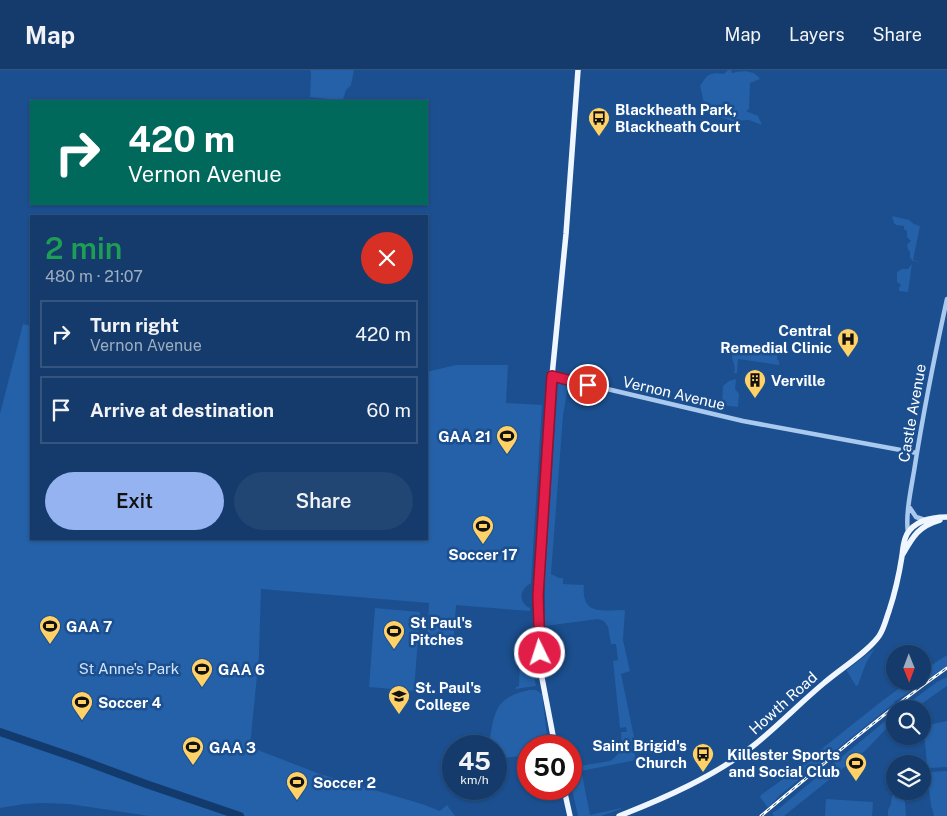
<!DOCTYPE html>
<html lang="en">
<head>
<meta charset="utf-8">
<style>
  :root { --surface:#143b6b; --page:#214673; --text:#f1f3f6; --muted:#9dadc1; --line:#33557e; --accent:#95b2f1 }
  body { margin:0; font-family:"Public Sans",sans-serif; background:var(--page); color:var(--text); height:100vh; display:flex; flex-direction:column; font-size:19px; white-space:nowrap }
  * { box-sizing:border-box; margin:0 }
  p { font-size:16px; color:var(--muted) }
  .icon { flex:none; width:28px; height:28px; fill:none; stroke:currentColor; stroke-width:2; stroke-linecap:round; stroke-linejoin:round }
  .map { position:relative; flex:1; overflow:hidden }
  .side { position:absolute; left:30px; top:145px; width:398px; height:325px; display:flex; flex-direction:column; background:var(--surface); border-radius:0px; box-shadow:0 1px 4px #0004,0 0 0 1px var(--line) }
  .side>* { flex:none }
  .guide { position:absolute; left:30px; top:30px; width:398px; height:105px; border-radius:0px; box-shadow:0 1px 4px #0004,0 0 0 1px var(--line); background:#00695c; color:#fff; overflow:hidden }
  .needle { width:32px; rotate:179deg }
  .tools { position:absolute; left:886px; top:575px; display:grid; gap:10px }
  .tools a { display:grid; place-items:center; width:45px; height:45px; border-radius:50%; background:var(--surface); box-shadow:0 1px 4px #0004,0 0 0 1px var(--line); font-size:25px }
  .speed { position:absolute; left:442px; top:665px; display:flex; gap:10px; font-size:25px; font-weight:700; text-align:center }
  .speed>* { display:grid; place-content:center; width:65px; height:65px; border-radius:50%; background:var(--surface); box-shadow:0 1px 4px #0004,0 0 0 1px var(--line); line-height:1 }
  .speed small { font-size:12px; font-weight:400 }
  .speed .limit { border:8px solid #d22; background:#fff; color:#111 }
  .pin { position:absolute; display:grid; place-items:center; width:42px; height:42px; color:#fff; margin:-21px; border:2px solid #fff; border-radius:50%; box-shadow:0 1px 5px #0007 }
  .me { position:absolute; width:55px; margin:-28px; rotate:356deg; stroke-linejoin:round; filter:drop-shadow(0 0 4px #0008) }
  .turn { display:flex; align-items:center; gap:18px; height:105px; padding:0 15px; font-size:22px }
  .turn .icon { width:65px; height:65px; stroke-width:2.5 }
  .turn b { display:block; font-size:35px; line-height:42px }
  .round { display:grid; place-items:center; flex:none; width:52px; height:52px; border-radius:26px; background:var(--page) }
  .headline { display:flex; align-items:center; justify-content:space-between; height:85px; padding:0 15px }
  h1 { font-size:30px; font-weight:600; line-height:38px; color:#1e9e55 }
  .button { display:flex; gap:10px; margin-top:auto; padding:10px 15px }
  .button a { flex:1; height:58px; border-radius:30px; background:var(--accent); color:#111; font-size:20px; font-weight:600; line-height:58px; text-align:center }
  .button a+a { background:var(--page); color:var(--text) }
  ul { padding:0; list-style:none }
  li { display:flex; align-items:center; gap:15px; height:68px; margin:0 10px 8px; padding:0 5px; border:2px solid var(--line); border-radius:0px }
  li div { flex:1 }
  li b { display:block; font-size:19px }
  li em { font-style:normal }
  header { display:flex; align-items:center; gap:30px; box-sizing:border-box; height:70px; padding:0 25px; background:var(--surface); border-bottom:1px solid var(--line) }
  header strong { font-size:24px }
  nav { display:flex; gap:28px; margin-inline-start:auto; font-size:18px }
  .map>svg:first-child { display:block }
</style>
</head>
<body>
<header>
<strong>Map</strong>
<nav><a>Map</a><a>Layers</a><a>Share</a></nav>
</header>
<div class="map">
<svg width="947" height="746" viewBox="0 0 947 746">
  <rect width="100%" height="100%" fill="#1b4f8f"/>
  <path fill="#2461a8" d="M310,0h44l-3,15 -5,5 -3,9 -5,1 -28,-3 1,-25z
    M728,0h3l1,3c11,-3 22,-3 28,6l-10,4 -1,26 -3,2 12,5 4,9 -13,-5 -17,1 -13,-4 -5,-4 -4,1c-7,-7 -7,-18 -10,-28 8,-12 9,-14 24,-12z
    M892,146l17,4 5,4 6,2 -7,34 8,2 -8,-1 -3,-3v-6c-4,-5 -4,-8 1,-11l-4,-4v-6l-3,-2v-3l-8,-1 -2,-2z
    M912,194l-4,28 -9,-1v-3l2,-3 -4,-3v-10l5,-3h6l3,-4z
    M23,254l8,2v213h395v-167l30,-7h52l-2,38 36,2 -11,178c-12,7 -13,19 -1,25v3l-74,-6 -3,40 -26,-2 2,-40 -168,-14 -2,66 -9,92 70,27 102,30 18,7 7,-6 8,11h-306l-80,-12 -27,-1 -18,1 -24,4v-394z
    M737,273l42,4 -2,12 2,2v4l-41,-6 -1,14h-3c2,-7 -1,-10 -2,-16 0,-4 1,-9 1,-13z
    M736,309l-1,10 4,5 -1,13 -16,-2 1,-19 6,-5z
    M558,312l17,4v2l-5,-1 -3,5 -4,24 -12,158 8,4h4v6l21,1c-3,31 18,25 41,25l-2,30 7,31 -9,3 13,63 -2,1 4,22 -65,13 9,-7 30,-5c12,-7 12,-17 11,-29h6l-1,-5 -6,1 -7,-67 5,-1 -2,-16h-5l-3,-17 -4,-6 -6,-2 -53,7v-49z
    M375,538l45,4 -6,79 -45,-4z
    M875,578l-9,15 -8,22 -2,1 -9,-15v-1z
    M530,584l6,32 -21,3 1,-2 3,-1 1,-25 -2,-1v-1l3,-3z
    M947,585v11l-48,33 -4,2 -2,3 -113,91 -12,13 -8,-11 1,-2 29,-21 92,-73 27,-20h13l1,-10z
    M947,607v9l-33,23h-12l4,-4 31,-23z
    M530,620h6l6,4 6,50 -3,2h-16v9l-5,1 -24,2 -2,6 2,10 -3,2 -1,-30h-7c5,-31 4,-49 41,-56z
    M895,643v10l-10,7 -19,20 -82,66h-10l-2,-3 5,-3z
    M947,651v46l-17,1 -3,-3 -3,-34c4,-8 15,-8 23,-10z
    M947,701v45h-13l-3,-11 -4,-31 2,-2z
    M582,704l8,41 31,-7v1l-20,7h-23l-7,-31v-9z
    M895,724v4l8,1 2,3 1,14h-18v-6l3,-6 1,-8z
    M826,729l47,3 -1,14h-47z"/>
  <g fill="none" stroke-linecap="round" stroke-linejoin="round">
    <path stroke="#123a6d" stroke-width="8" d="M0,662l76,26 70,26 94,32"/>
    <path stroke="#a9c9ee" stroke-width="4.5" d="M552,306l191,45 174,32
      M910,438l6,9 9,3
      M908,463c-3,-19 4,-48 7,-68 9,-56 20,-111 32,-166"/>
    <path stroke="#f0f6ff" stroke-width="5.5" d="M903,484c10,-18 16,-28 37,-34
      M555,676l-13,-68 -4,-48v-33l13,-211 15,-152 12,-164
      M564,719l6,27
      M619,746c46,-18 96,-40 134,-70 25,-20 47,-43 71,-63 16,-14 44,-31 55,-47 5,-7 7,-17 10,-25 6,-18 10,-36 13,-55 1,-8 1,-14 5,-22 8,-13 25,-17 40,-17"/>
    <g stroke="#fff" stroke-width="3">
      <path id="rail" d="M761,746c61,-51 121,-102 186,-148"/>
    </g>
    <use href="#rail" stroke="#1b4f8f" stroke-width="1" stroke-dasharray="4" stroke-linecap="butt"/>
  </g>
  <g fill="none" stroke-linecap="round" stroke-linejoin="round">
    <g stroke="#92132f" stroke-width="12">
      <path id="route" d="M540,583l-2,-57 14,-220 36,9"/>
    </g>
    <use href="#route" stroke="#e11d48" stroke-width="9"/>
  </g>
  <defs>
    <g id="bus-pin" transform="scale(1.125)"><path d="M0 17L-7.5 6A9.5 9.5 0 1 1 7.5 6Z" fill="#ffd166" stroke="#1b4f8f"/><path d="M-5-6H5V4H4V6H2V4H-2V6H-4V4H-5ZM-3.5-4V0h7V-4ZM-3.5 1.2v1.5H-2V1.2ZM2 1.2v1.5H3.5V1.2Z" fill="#111"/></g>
    <g id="hospital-pin" transform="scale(1.125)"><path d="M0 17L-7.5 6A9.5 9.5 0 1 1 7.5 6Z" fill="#ffd166" stroke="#1b4f8f"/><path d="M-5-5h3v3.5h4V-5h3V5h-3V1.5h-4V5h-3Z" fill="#111"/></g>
    <g id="building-pin" transform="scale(1.125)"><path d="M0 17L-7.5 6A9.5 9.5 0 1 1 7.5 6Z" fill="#ffd166" stroke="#1b4f8f"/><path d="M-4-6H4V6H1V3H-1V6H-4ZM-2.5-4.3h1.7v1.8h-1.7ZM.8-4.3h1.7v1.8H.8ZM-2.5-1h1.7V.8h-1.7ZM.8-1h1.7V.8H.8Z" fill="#111"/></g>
    <g id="stadium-pin" transform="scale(1.125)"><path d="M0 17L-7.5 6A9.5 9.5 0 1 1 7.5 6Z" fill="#ffd166" stroke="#1b4f8f"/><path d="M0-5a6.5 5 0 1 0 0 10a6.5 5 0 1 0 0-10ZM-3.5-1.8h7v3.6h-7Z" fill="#111"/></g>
    <g id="school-pin" transform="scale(1.125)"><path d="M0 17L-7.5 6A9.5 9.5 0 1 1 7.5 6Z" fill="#ffd166" stroke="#1b4f8f"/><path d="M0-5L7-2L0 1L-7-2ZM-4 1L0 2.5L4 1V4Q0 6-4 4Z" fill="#111"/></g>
  </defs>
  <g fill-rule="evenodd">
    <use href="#bus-pin" x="599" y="48"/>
    <use href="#hospital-pin" x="848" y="269"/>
    <use href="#building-pin" x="755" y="310"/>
    <use href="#stadium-pin" x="507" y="366"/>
    <use href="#stadium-pin" x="483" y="456"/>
    <use href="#stadium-pin" x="50" y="556"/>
    <use href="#stadium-pin" x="394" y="561"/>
    <use href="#stadium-pin" x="202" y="599"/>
    <use href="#school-pin" x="399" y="626"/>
    <use href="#stadium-pin" x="82" y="632"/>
    <use href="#stadium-pin" x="193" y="677"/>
    <use href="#bus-pin" x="703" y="684"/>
    <use href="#stadium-pin" x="856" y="693"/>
    <use href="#stadium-pin" x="297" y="712"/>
  </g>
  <g text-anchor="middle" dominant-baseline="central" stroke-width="5" stroke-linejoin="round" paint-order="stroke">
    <g font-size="15" font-weight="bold" fill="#fff" stroke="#1b4f8f" text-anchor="start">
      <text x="615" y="39">Blackheath Park,<tspan x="615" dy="17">Blackheath Court</tspan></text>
      <text x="832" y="260" text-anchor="end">Central<tspan x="832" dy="17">Remedial Clinic</tspan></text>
      <text x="771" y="310">Verville</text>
      <text x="491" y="366" text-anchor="end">GAA 21</text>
      <text x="483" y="484" text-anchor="middle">Soccer 17</text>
      <text x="410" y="552">St Paul's<tspan x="410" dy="17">Pitches</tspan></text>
      <text x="66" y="556">GAA 7</text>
      <text x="218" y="599">GAA 6</text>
      <text x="415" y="617">St. Paul's<tspan x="415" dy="17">College</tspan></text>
      <text x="98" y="632">Soccer 4</text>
      <text x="687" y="675" text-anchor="end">Saint Brigid's<tspan x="687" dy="17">Church</tspan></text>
      <text x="209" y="677">GAA 3</text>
      <text x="840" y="684" text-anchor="end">Killester Sports<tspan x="840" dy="17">and Social Club</tspan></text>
      <text x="313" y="712">Soccer 2</text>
    </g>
    <g font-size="15" fill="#fff" stroke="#1b4f8f">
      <text transform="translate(674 323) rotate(13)">Vernon Avenue</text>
      <text transform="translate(912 343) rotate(-80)">Castle Avenue</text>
      <text transform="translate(783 633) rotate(-42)">Howth Road</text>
    </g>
    <g font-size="15" fill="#cfe3fa" stroke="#1b4f8f">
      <text x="129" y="598">St Anne's Park</text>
    </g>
  </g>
</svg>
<div class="tools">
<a><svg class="needle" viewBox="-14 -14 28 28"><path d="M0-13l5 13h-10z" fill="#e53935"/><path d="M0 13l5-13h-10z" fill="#9dadc1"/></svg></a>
<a><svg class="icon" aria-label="search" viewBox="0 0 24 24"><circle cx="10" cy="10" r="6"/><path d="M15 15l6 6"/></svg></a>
<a><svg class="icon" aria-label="layers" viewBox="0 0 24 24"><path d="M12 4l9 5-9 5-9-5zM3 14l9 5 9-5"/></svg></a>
</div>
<div class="speed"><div>45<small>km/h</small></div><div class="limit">50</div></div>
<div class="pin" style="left:588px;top:315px;background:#d93025"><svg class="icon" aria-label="arrive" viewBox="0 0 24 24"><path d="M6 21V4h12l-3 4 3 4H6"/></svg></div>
<svg class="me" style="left:540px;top:583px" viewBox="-20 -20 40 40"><circle r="17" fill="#e11d48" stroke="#fff" stroke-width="3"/><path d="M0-11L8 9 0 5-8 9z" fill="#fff"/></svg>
<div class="guide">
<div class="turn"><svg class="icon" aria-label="right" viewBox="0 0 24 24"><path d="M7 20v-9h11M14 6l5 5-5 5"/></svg><div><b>420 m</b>Vernon Avenue</div></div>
</div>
<section class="side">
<div class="headline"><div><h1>2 min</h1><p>480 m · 21:07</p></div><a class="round" style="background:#d93025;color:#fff"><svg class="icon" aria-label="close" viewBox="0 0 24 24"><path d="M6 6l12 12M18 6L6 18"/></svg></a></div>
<ul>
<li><svg class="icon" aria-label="right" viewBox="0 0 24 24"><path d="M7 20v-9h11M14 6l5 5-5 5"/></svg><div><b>Turn right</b><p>Vernon Avenue</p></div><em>420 m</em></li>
<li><svg class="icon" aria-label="arrive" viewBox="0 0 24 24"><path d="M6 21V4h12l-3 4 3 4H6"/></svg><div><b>Arrive at destination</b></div><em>60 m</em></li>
</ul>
<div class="button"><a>Exit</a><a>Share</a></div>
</section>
</div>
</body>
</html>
